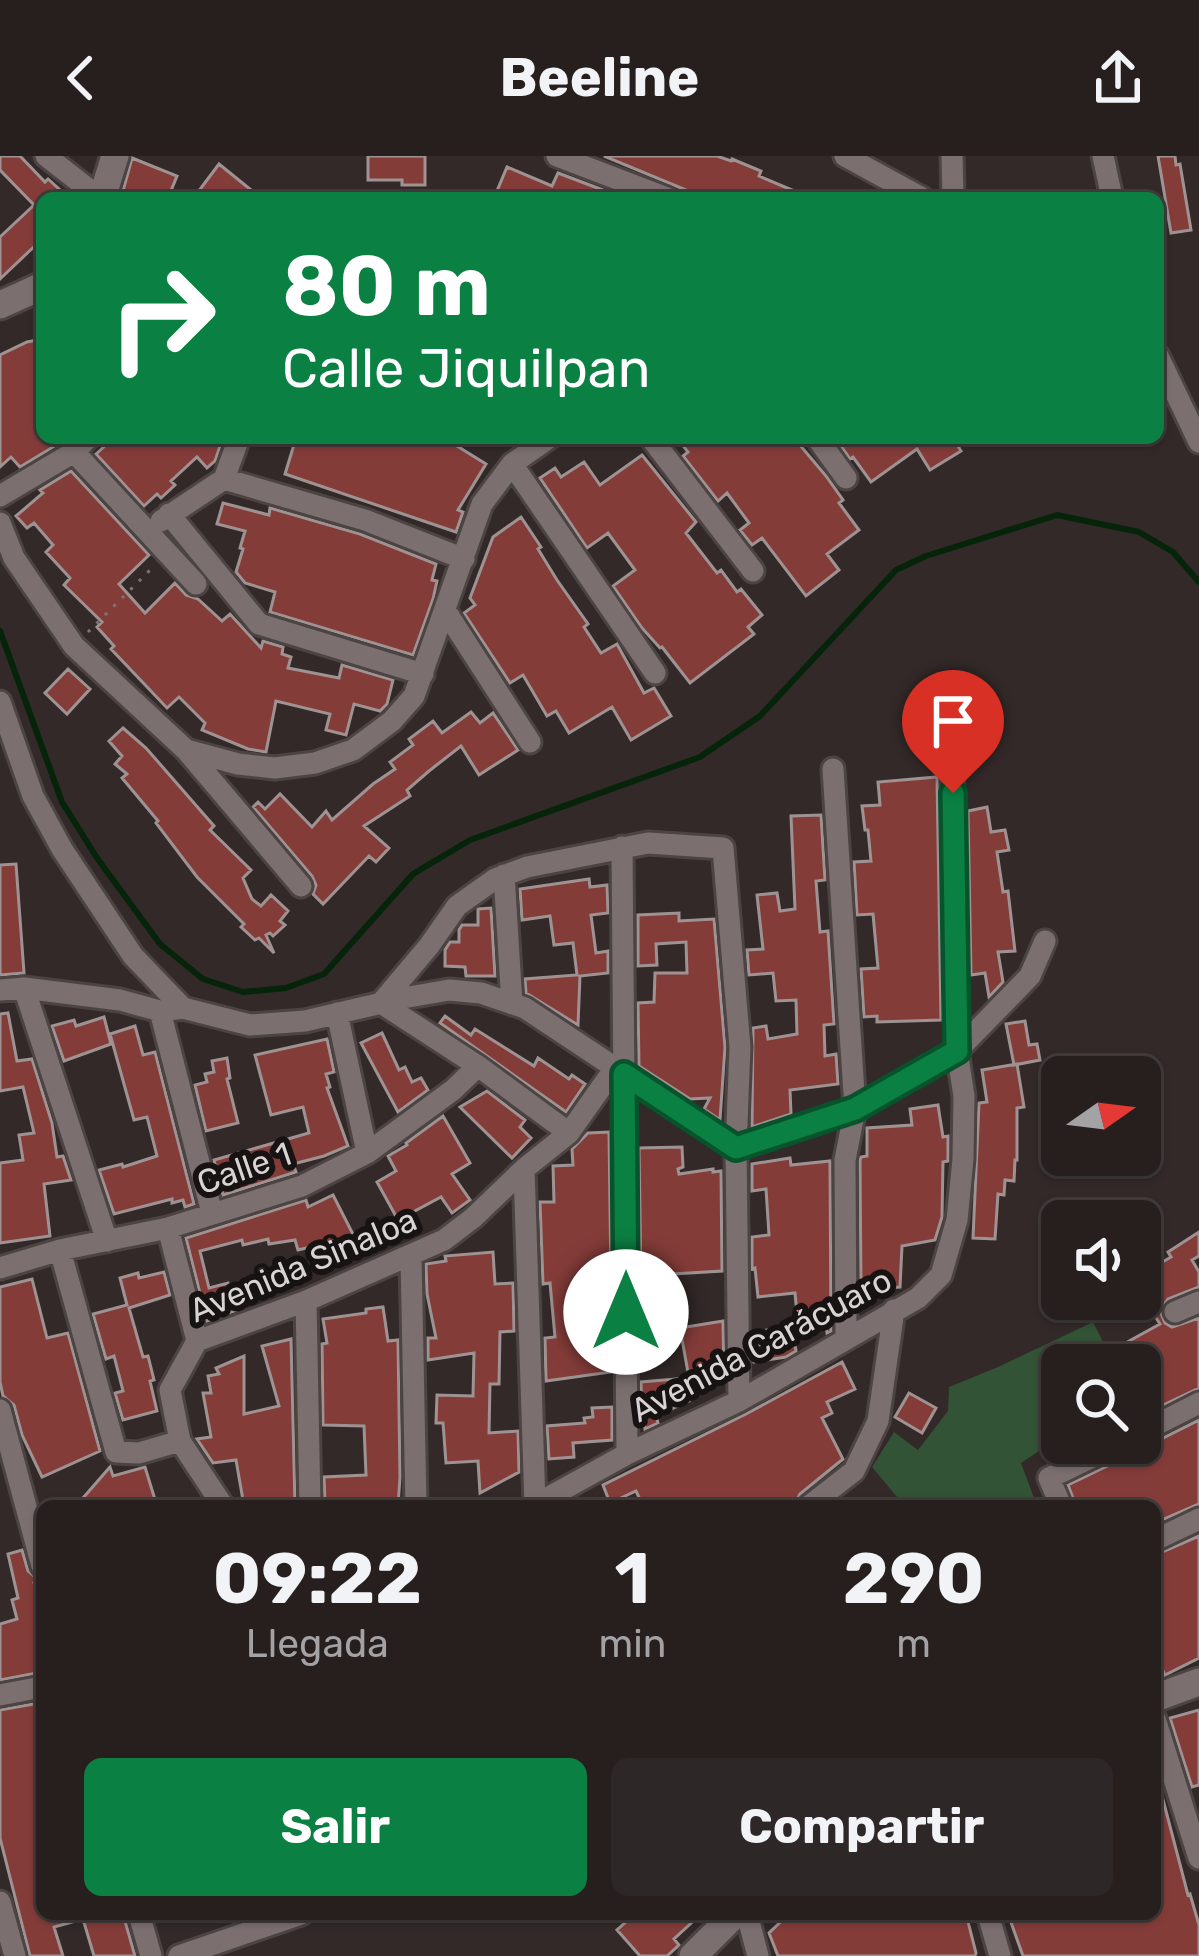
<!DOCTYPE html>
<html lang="es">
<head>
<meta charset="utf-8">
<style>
  :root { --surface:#261f1e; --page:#2e2727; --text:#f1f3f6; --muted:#a4a2a4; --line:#423d3c; --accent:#0b8043 }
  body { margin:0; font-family:Rubik,sans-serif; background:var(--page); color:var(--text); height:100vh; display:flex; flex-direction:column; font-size:45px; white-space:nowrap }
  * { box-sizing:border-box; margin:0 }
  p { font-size:39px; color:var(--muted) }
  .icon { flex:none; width:66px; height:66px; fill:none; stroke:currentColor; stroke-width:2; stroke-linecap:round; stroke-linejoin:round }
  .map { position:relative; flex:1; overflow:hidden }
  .sheet { position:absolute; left:36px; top:1344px; width:1125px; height:420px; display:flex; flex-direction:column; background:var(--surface); border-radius:18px; box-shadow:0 3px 9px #0004,0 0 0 3px var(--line) }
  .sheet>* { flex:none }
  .top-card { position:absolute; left:36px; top:36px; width:1128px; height:252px; border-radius:18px; box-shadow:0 3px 9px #0004,0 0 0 3px var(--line); background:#0b8043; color:#fff; overflow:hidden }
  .needle { width:78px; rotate:76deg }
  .fabs { position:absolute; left:1041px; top:900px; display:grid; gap:24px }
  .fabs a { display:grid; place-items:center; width:120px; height:120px; border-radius:18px; background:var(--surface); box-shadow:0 3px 9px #0004,0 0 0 3px var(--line); font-size:60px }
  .pin { position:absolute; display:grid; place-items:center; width:102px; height:102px; color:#fff; margin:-123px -51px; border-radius:50% 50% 50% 0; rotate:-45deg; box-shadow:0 0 12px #0007 }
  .pin .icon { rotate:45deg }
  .me { position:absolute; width:132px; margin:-66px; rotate:0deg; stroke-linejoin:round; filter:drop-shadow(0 0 9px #0008) }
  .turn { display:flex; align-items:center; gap:42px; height:252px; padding:0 48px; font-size:54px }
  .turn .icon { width:156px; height:156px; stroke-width:2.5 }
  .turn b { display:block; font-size:84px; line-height:102px }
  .eta { display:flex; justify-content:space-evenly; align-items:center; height:204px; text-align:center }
  .eta b { font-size:72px; font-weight:700; line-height:84px }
  .button { display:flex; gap:24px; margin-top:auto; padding:24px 48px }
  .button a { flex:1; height:138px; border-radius:18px; background:var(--accent); color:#fff; font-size:48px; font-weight:700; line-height:138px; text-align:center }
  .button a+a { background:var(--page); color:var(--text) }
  header { display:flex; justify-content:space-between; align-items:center; height:156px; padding:0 48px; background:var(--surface); font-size:54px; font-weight:700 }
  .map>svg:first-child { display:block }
</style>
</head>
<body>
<header><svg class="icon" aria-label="back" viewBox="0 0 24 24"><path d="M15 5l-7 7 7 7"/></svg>Beeline<svg class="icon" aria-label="share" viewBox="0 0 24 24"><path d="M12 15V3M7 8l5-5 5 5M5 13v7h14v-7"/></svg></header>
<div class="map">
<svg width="1199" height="1800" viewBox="0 0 1199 1800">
  <rect width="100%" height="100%" fill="#322928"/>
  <path fill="#325335" d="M1093,1166l22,43h-53v46l-12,7 10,19 -39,26 16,43h-147l7,-9 -25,-30 22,-35 24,18 30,-39 1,-24 49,-20z"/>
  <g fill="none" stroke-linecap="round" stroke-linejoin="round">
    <path stroke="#05240a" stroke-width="6" d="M0,475l62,171 35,56 63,86 43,35 40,13 43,-4 38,-14 89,-100 57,-34 230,-83 60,-41 136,-146 30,-14 131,-41 82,17 34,20 26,30"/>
  </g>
  <path fill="#843c39" stroke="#9e9392" stroke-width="3" d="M0,0h20l25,26 3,-3 21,19h-27v41l-42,40v-42l34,-32 -34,-35z
    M368,0h57v29h-23v-5h-34z
    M604,0h113l14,5 1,-2 29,12 -2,5 52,22h-106z
    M1158,0h17l1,9 4,-1 11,66 -20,3z
    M132,2l45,18 -9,22 -21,-5 -2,5h-24z
    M219,8l42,34h-55l-8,-6z
    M507,11l45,19 6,-13 66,25h-130z
    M42,183v99h10l6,6 -38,23 -9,-10 -11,10v-112l27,-13z
    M114,282h106l2,2 -7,21 -8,7 -10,-11 -26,24 4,4 -14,13 -4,-4 -13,12 -48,-52z
    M296,282h148l42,26 -28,46 5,2 -7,20 -171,-58z
    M677,282h117l32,38 17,24 -4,3 20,27 -32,24 12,16 -33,26 -44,-58 -10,7 -12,-15 9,-7 -22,-30 -9,8 -35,-45 5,-4z
    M840,282h113l8,13 -31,19 -13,-21 -46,33 -18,-25 -3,2 -13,-19z
    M642,299l54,67 -10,11 31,40 4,-3 16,22 4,-3 21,26 -14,12 6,7 -64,49 -28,-36 -2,1 -18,-20 -29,-42 22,-16 -27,-37 -21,15 -47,-70 15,-10 6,9 23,-15 16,23z
    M71,315l78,84 -30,29 26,29 30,-30 11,12 12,4 24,22 8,-7 31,34 2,-7 20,6 -1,7 9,3 -3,11 51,10 3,-13 51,15 -6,24 -7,7 -26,-7 -8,31 -20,-5 4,-16 -54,-13 -10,51 -18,-3 -46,-19 3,-7 -26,-26 -12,11 -56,-59 3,-3 -17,-19 5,-5 -38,-37 6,-7 -24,-26 7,-7 -19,-22 -7,5 -11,-12 27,-23 -3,-3z
    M223,347l46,12 1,-7 90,26 76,30 -4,16 5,1 -4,18 -20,56 -143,-43 5,-20 -30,-9 -9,-11 7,-23 -3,-1 5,-17 -28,-7z
    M521,361l20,30 -3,2 19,31 31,44 -4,3 17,26 16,-9 27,49 10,-5 17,28 -40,24 -19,-33 -43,26 -13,-22 -9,5 -24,-41 -13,8 -46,-70 11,-8 -5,-7 23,-61z
    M68,513l22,20 -23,25 -22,-21z
    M471,556l9,11 13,-10 25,37 -39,25 -18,-29 -32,25 -22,19 3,6 -46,30 25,22 -13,14 -7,-6 -46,48 -10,-10 3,-9 -4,-9 -59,-69 5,-5 7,7 15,-15 32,33 14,-16 6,9 41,-36 22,-15 -5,-7 23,-17 -4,-6 24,-18 9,12z
    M123,572l23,20 68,78 -4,4 41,40 -8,8 9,21 9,7 10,-11 17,16 -8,10 5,4 -12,11 -3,-3 -4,2 8,18 -15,-15 -4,2 -14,-13 3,-3 -47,-47 -41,-54 2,-2 -36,-43 5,-4 -12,-10 7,-8 -13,-15z
    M937,621l4,243 -64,2v-6l-13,1 -3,-48 17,-1 -5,-54 -16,1 -3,-53 17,-1 -3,-31h-3l-3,-24 18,-1 -2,-23z
    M987,651l4,25 14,-2 4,20 -12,2 6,40 5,-1 7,60 -17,1 5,30 -14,15 -4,-24 -14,2 -3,-164z
    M821,659l4,65 -9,1 4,51 8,-1 6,93 -10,1 1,31 11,-2 2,30 -48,6 1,24 -39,13 1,-99 13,-2 2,13 29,-5 -1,-34 -20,1 -3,-28 -24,2 -2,-25 16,-1 -6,-54 20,-2 3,18 15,-2 -4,-93z
    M16,708l8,109 -24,2v-110z
    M589,723l1,8 17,-2 1,28 -17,2 5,38 12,-2v22l-28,3 -2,49 -52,-32 -1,-14 52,-4 -4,-32 -19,2 -4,-29 -28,4 -2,-31z
    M491,752l4,68h-29l-1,-9 -20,-1v-16l5,-8h9v-12l3,-5h16v-16z
    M679,757v8l35,-2 11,128 -5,73 -16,-11 6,-11 -20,1 -51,-33 -1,-63 16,-1 1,-29h32l-1,-31 -30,2 1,21 -19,1v-51z
    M8,857l9,48 15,-2 20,64 5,34 6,-1 8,24 -27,4 6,52 -50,7v-80l23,-3 -4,-25 15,-2 -11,-46 -23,4v-77z
    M445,860l26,19 4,-6 59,37 4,-8 31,21 3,-4 13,9 -19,28 -126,-89z
    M104,861l7,27 -47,17 -12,-35 22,-6 2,6z
    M1025,865l4,24 8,-1 3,16 -26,5 -8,-41z
    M135,870l8,29 12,-3 39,152 -9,3 -2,-7 -11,3v-4l-58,15 -15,-44 23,-6 1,3 34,-11 -10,-39 -13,3 -24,-86z
    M382,877l17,37 6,-3 7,15 9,-4 7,12 -30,22 -37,-69z
    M327,883l7,33 -8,2 4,13 -3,1 21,58 -24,10 -31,8 3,8 -73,23 -9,-35 95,-27 -6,-26 -32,8 -16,-60z
    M227,902l3,20 -3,1 11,44 -32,8 -11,-46 12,-3 -2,-8 9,-2 -2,-11z
    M1017,908l7,43 -7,1v52h-2l-1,21 -9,-1 -1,15 -6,-1 -3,45 -22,-1 6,-135 8,-1 -5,-32z
    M487,935l38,29 -5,7 11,11 -19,20 -52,-51z
    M938,949l5,32 5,-1v25l-5,1 -1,55 -7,23 -33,6 -2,41 -39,2 -1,-128 1,-4 6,-1v-28l45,-3 -2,-16z
    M443,960l27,47 -18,11 18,26 -18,13 -11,-16 -43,23 -21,-38 19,-11 -8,-15 19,-11 -1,-2z
    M609,976l2,147h-4l4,93 -65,9 -1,-43 10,-1 -5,-54 -7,1 -3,-82h14l-1,-36 20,-1 -1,-16 16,-16z
    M682,991l1,20 -5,2 1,5 34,-5v3l8,-1 1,100 -49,3 2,53 -31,1 -3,-50 -2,-130z
    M790,1002l1,7 39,-4 1,170 -4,2 -1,-9 -28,2 -3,-33 -37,4 -3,-29 -3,1v-32l17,-2 -3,-46 -14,2v-27z
    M333,1039l24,47 -24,12 -5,-11 -30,7 -3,-10 -26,4 -1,-5 -25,6 -1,-5 -42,11 9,37 19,-5 5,19 12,-3v8l-38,14 -21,-83 120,-38 2,7z
    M1199,1076v24l-7,4 7,12v15l-31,12 -8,12 5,12 7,4 27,-9v70l-59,28v-51h-9l-11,-19 40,-22 -20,-31 22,-14 -8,-12 17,-10 -3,-5z
    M493,1096l2,32 18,-1 1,48 -14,1 -1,52h-9l-1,49 29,-2 1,41 -39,21 -2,-32 -32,2 -3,-40h-7l1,-28 36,1 1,-43 -46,7v-22h8l-9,-44 -1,-30 20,-3 -1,-5z
    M164,1116l6,23 -41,13 14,49 5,-1 6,24 -4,1 7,30 -34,9 -8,-27 8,-2 -9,-35 -8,3 -13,-45 34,-9 -7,-27 18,-5 1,5z
    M32,1123l15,59 21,-5 32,118 -58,26 -20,-42 -8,-30 -11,-9 -3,-14v-95z
    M383,1151l5,34 10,-1 2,137 -2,29h-17l1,-5 -57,3 -1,-27 42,-2 -2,-49 -41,-1 -1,-81 5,-1 -4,-24 43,-6v-4z
    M723,1165l1,58 -35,18v4l-33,15 2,7 -13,6 -1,-8h-2l-1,-39 48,-4 -9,-50z
    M792,1170l4,25 -10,6 -32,5 -1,-16 16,-3 -2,-13z
    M291,1183l4,167h-51l-8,-46 -23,3 -16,-24 14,-2 -8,-44h8l-3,-17 11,-2 -3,-6 28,-12v58l35,-8 -17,-60z
    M842,1206l13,27 -28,13 5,11 -10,5 21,41 -43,35 -6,12h-151l-7,-15 -26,12 -7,-18 143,-71z
    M909,1237l27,15 -14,25 -27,-16z
    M612,1251v33l-39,3 1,14 -25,2 -2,-33 38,-3 -1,-5 9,-1 -1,-9z
    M1199,1264v84l-44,19v-17h-79l-8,-21 60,-29 7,-9 12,-1z
    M110,1311l3,9 32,-9 12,39h-81z
    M1199,1380v122l-34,17 -10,-20v-100z
    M22,1394l6,21 12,10 -6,2 8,28v61l-42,8v-56l17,-5 -5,-19 6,-2 -10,-44z
    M39,1547l3,10v201h81l12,42h-41l-11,-37 -29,8 9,29h-33l-30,-118v-128z
    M1199,1554v75l-7,2 -22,-69z
    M1155,1613l33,126 2,-1 9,31v31h-176l-15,-42h96l1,4 15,-4h35z
    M635,1758h66l-27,25 5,6 -12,11h-27l-23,-26z
    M789,1758h177l10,39 -1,3h-197l-9,-23z"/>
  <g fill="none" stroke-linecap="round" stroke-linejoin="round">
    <g stroke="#4c4443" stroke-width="27">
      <path id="minor" d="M46,0l54,42
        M557,0l110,42
        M845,0l77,42
        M952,0l1,42
        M1103,0l9,42
        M1158,200l41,86
        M651,282l102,133
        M817,282l29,40
        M74,296l122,132
        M512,308l143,209
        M224,323l141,41 99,39
        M0,340l74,-44 14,-14
        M169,358l90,110 164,50
        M161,365l63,-42 15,-41
        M0,367l14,35 60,88 112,104 52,14 37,4 40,-5 38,-13 39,-29 22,-25 68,-192 30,-40 37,-26
        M445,454l85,132
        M0,546l33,94 29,53 71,107 50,52
        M186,594l115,136
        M833,613l22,340 -10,51 1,177
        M622,691l5,607
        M504,719l8,129
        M24,832l83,253
        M0,834l24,-2 96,12 40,11 23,-3 67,17 55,-4 98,-23 46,-8 32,3 44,15 211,140 119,-39 102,-58 73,-75 15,-35
        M160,855l52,202
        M337,857l30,140
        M569,977l-91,-67 -97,-63 48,-57 28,-40 38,-27 32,-12 121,-24 75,5 17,199 -4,101 3,253
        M524,1013l11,336
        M168,1072l29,113
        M60,1094l56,202 23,1 41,-12
        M411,1101l5,249
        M0,1112l60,-18 108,-22 134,-42 65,-33 86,-63 25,-24
        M306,1145l4,205
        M1175,1156l24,-10
        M0,1254l42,156
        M1140,1277l59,-30
        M223,1350l-43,-65 -10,-51 27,-49 109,-40 138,-61 29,-22 51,-49 45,-36 46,-65
        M533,1350l94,-52 112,-53 179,-103 23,-23 16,-55 6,-61 1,-63 -7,-45 -5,-301
        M809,1350l45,-35 24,-50 16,-111
        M1061,1350l-12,-28 72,-35
        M1155,1384l44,-21
        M0,1539l42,-8
        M1155,1563l44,139
        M0,1746l15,54
        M139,1758l12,42
        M747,1758l11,42
        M988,1758l12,42
        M179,1800l122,-42"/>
    </g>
    <g stroke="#4c4443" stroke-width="33">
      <path id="tertiary" d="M102,42l13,-42
        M0,149l42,-19
        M1155,1542l44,-16
        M693,1800l42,-42"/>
    </g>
    <path stroke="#7e7676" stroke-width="3" stroke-dasharray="3 9" stroke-linecap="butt" d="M88,476l65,-65"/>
    <use href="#minor" stroke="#7b706f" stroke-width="21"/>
    <use href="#tertiary" stroke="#7b706f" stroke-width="27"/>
  </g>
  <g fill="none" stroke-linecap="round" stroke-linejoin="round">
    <g stroke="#07532c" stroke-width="30">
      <path id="route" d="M626,1156l-2,-238 112,74 119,-39 102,-58 -4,-258"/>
    </g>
    <use href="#route" stroke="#0b8043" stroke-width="21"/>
  </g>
  <g text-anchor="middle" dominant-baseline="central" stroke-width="12" stroke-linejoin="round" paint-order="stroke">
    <g font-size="33" fill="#d9d3d3" stroke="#171313">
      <text transform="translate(244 1012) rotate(-19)">Calle 1</text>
      <text transform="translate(303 1109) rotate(-23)">Avenida Sinaloa</text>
      <text transform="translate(761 1189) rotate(-28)">Avenida Carácuaro</text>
    </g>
  </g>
</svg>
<div class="fabs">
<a><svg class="needle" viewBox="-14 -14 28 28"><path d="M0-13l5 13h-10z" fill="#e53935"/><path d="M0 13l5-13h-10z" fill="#a4a2a4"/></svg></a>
<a><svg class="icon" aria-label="sound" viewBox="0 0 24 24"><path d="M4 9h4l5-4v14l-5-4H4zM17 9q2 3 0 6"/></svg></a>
<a><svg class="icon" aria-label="search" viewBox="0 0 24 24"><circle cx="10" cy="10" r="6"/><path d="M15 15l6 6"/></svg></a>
</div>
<div class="pin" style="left:953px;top:637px;background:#d93025"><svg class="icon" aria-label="arrive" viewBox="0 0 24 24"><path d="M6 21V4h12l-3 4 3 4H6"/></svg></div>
<svg class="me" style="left:626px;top:1156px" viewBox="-20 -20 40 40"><circle r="19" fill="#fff"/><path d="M0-13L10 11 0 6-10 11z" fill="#0b8043"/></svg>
<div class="top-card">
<div class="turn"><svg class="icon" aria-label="right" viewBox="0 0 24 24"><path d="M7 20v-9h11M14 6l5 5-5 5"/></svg><div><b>80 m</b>Calle Jiquilpan</div></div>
</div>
<section class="sheet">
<div class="eta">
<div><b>09:22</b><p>Llegada</p></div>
<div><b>1</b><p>min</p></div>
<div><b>290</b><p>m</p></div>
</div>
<div class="button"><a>Salir</a><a>Compartir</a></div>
</section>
</div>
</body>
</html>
